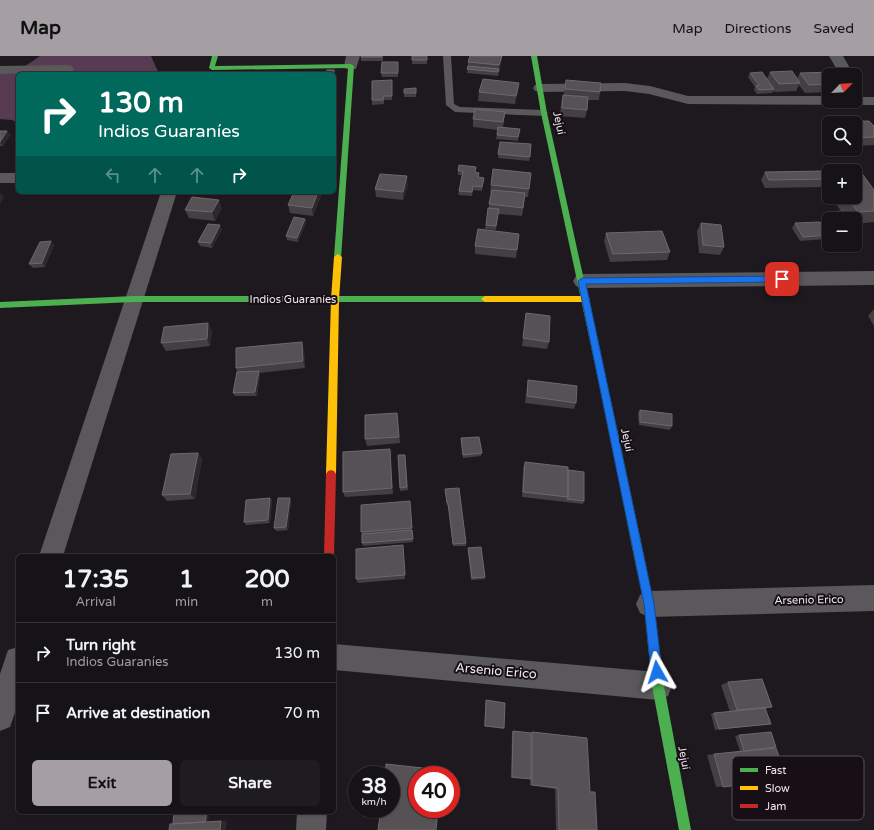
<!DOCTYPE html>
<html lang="en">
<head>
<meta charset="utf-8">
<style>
  :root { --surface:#161316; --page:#1f1c1f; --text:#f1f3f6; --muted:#9e9ea1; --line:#353235; --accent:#a59fa4 }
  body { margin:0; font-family:"Varela Round",sans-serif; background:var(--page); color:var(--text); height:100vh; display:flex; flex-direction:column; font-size:15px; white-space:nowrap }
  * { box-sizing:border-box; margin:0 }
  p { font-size:13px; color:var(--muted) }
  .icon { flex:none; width:22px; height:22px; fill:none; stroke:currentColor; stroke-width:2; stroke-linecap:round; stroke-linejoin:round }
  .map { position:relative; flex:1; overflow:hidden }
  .side { position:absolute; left:16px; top:498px; width:320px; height:260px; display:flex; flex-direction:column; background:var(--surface); border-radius:6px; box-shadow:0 1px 3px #0004,0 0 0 1px var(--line) }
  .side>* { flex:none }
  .guide { position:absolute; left:16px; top:16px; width:320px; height:122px; border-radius:6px; box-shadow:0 1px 3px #0004,0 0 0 1px var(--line); background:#00695c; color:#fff; overflow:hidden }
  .needle { width:26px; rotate:65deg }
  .fabs { position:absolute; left:822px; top:12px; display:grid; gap:8px }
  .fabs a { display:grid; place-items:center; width:40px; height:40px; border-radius:6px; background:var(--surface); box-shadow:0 1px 3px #0004,0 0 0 1px var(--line); font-size:20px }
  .speed { position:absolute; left:348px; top:710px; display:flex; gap:8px; font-size:20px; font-weight:700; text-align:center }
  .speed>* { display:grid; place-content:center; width:52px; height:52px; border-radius:50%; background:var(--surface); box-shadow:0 1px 3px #0004,0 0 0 1px var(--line); line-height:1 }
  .speed small { font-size:10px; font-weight:400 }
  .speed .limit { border:6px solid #d22; background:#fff; color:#111 }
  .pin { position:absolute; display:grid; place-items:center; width:34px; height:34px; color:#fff; margin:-17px; border-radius:8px; box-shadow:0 2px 6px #0006 }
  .me { position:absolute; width:44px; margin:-22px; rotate:354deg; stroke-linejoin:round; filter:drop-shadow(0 0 3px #0008) }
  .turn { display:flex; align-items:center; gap:14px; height:84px; padding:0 16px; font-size:18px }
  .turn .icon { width:52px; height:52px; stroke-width:2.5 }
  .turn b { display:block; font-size:28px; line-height:34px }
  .lanes { display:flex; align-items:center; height:38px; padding:0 16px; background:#0003; justify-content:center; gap:20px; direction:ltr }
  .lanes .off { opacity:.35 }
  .eta { display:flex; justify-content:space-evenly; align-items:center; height:68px; text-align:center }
  .eta b { font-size:24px; font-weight:700; line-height:28px }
  .cta { display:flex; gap:8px; margin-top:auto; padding:8px 16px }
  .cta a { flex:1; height:46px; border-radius:6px; background:var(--accent); color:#111; font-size:16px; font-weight:700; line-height:46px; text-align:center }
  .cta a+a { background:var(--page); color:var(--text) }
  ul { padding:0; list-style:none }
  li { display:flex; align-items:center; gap:12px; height:60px; padding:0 16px; border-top:1px solid var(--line) }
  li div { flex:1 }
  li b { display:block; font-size:15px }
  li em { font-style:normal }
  header { display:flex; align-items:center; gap:24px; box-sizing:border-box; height:56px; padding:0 20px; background:var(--accent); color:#111 }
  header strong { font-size:19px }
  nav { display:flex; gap:22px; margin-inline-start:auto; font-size:14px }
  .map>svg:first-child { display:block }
</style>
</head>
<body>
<header>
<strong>Map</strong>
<nav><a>Map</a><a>Directions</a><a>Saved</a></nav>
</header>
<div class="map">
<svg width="874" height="774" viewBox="0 0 874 774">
  <rect width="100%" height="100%" fill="#1e191e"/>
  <path fill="#573b53" d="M40,0h111l8,18h-141v49l-6,-3 -12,-1v-45l24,-7z"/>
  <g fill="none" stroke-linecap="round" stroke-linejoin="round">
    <path fill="#5a585a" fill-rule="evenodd" d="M443,0h8l3,48 6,3 84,3 4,3 -4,3 -89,-4 -9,-7z"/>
    <path fill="#5a585a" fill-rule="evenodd" d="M346,0h14l-4,13h-10l-2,-3z
      M829,0h14l11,19h-14z
      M67,9l5,1 2,3 -2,3 -72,2v-8z
      M625,27l25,3 38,10h141v5h26v-4h19v8l-186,-1 -39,-10 -24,-3 -85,1 -5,-1 -2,-3 2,-3 5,-1z
      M0,117h18v10h-18z
      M161,136h16l-114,364h-24z
      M874,215v14l-292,3 -6,-2 -3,-5 3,-5 6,-2z
      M874,529v26l-225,6 -9,-4 -4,-9 4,-9 9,-4z
      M334,588l324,28 10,4 4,10 -4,10 -10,4 -324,-30z
      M18,591v57l-8,23 -10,4v-57l8,-24z
      M297,756h30l-1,18h-30z"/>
    <path fill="#4caf50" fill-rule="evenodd" d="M212,0h6l-3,10 136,-2 3,2 -13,193 -3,1 -4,-3 14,-189 -136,2 -3,-2z
      M531,0h6l10,57 66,298 -1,3h-6l-1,-3 -64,-298z
      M134,240h351l4,3 -4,3h-351l-134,6v-6z
      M641,505l4,2 1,3 8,38 10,82 27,144h-12l-27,-144 -8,-82 -8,-38 1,-3z"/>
    <path fill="#ffc107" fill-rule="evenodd" d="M338,198l4,3 -3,42 -3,175 -2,3 -3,1 -3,-1 -2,-3 5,-175 3,-42z
      M485,240h101l4,3 -4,3h-101l-4,-3z
      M609,351l3,1 1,3 33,155 -1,3 -4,2 -4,-2 -1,-3 -31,-155 1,-3z"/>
    <path fill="#c62828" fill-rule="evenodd" d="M331,414l3,1 2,3 -2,82h-10l2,-82 2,-3z"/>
  </g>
  <path fill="#433f43" d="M361,0h22v5h-22z
    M412,0h15v8h-15z
    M502,0l-1,8 -3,12 -31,-3 1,-11z
    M398,6v15h-16l-1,-4z
    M770,16l27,7 3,-6 29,2v17l-24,1 -6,-8 -3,6 -21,1 -1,-1 -2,2 -15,1 -3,-4 1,-3 -7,-10 2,-4 17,6z
    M392,24v20h-8v4l-12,1v-5z
    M566,24l34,12 -1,8h-12v10l-2,8 -25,-2 1,-13 2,-8h1z
    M519,27l-1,8 -3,13 -37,-3 1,-9z
    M416,32v9h-12v-8z
    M505,56l-2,16 17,1 -2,12 -22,-2 2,-9 -25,-3v-8z
    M869,65l5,5v19l-19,1v-23h-18l1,-1z
    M0,75h7l3,4 -7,11h-3z
    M500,86l31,2 -2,17 -31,-3z
    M828,113l46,21v32l-19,2v-5h-26v13l-8,-12 6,-8 14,-1 -10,-14h24l-26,-26v23l-5,-7 -59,1 -4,-8 4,-8 61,1z
    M458,115l18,1 3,5 5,1 -2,13 -9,-1 -1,6 -14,-1 1,-4 3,-16h-4z
    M531,117l-3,24h-3l-3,19 -24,-2 -2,16 -11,-1 6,-36h-1l1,-8z
    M408,129l-5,15 -27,-3 -1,-8z
    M294,136h26l1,4 -8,20 -23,-3 -2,-8z
    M222,152l-7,13 -26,-3 -4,-8z
    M305,163l1,4 -8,19 -11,-2 -1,-4z
    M701,167l23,24 -4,8 -21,-2 -2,-22z
    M795,167l33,12 -2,4 -26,2 -8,-13z
    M855,171l3,5 -3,4z
    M222,173l-10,19 -12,-2 -2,-4z
    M606,177l64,19 -3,8 -57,2 -6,-21z
    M519,178l-3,24 -41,-4v-8z
    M54,189l-9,22 -12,1 -4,-4z
    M874,253v17l-6,-10z
    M526,257l23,29 -2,7 -25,-3z
    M212,275l-2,15 -44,5 -5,-8z
    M304,293l1,19 -46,5 1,2 -3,21h-22l-2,-3 4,-21 -1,-4z
    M528,324l48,23 -2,6 -49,-6 2,-16z
    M640,354l32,16 -2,4 -31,-5 -1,-12z
    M397,357l3,30 -33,3 -2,-7z
    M461,382l21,15 -1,3 -18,2 -2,-16z
    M198,397l4,6 -7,40 -28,2 -5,-6z
    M390,399l3,39 -48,3 -2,-5z
    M398,399h7l3,35 -8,1z
    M525,406l43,8 16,31 -1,3 -61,-7 1,-29z
    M445,433l21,54v3h-13l-5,-40h-1z
    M270,442l2,2 -2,23 -24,2 -2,-3z
    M290,442l1,3 -3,29 -12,1 -2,-3z
    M410,445l3,41 -50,4 -1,-3v-9l-1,-2z
    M468,492l17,29v2l-14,1 -3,-30z
    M403,494l2,29 -47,4 -2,-4z
    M728,626l44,25 -7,2 6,15 -56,6 -4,-16 3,-1 16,-1 -9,-27z
    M486,644l18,28 -1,1 -19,-3z
    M513,675l18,2 1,-1 58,60 7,38h-41l-1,-41 -25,-4v-6l-19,-1 1,-46z
    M739,679l21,53h-8l-2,-4 -34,3 -9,-32 33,-4 -5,-15z"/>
  <path fill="#2c282c" d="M502,0l-1,8 -3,12 1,-11z
    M334,14l1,4 -1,16z
    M519,27l-1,8 -3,13 1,-8z
    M7,75l3,4 -7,11 -3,-4z
    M407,120l1,9 -5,15v-8z
    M318,136h2l1,4 -8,20 -1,-8z
    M1,137l3,4 -4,7v-9z
    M219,144l3,8 -7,13 -3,-9z
    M305,163l1,4 -8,19 -1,-4z
    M220,169l2,4 -10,19 -1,-5z
    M51,185l3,4 -9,22 -3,-4z
    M208,267l4,8 -2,15 -3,-7z
    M302,286l2,7 1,19 -2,-7z
    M259,315l1,4 -3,21 -2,-4z
    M198,397l4,6 -7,40 -5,-5z
    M270,442l2,2 -2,23 -2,-3z
    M290,442l1,3 -3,29 -2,-3z
    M207,756h3l-2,9 -3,1z
    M221,765h6l-1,9h-6z"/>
  <path fill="#555155" stroke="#6d686d" d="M361,0h21v1h-21z
    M412,0h15v4h-15z
    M470,0h32l-3,9 -31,-3z
    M382,6h16v11h-17z
    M468,10l31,3 -1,3 -31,-3z
    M327,14h7v8v-4h-8z
    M792,15l8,12 -21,1 -9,-12z
    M762,16l12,17 -15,1 -3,-4 3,-1 -9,-12z
    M833,16l3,3h-7v9l-20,1 -9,-12z
    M483,23l36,4 -3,13 -37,-4z
    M392,24v16h-8l-1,4h-11v-19z
    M566,24l35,3 -1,9 -35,-3z
    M416,32v5h-12v-4z
    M563,39l25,2 -1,13 -25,-2z
    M475,53l30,3 -2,10 -30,-3z
    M869,65l5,5v11l-19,1v-15h-17v-1z
    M498,71l22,2 -2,8 -21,-2z
    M0,75h7l-7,11z
    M500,86l31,2 -1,13 -32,-3z
    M459,109l17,2 -1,5 4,1 -1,4 6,1 -2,9 -9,-1 -1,6 -13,-1 4,-20h-5z
    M858,112l16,22v21l-16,1 -11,-15h8v-26h-26l-1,-2z
    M493,113l38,4 -2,16 -38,-4z
    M824,115l5,8 -60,1 -4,-8z
    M380,118l27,2 -4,16 -28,-3z
    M492,134l33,3 -2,15 -34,-4z
    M294,136h24l-6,16 -24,-3z
    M192,141l27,3 -7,12 -27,-2z
    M488,152l11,1 -3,17 -10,-1z
    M844,155l6,8h-19l-4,-7z
    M294,161l11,2 -8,19 -11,-2z
    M820,166l8,13 -25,2 -8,-14z
    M701,167l20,2 3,22 -21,-2z
    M208,168l12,1 -9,18 -13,-1z
    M855,171l3,5h-3z
    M478,173l41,5 -2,16 -42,-4z
    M662,175l8,21 -57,2 -7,-21z
    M51,185l-9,22 -13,1 11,-22z
    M526,257l24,3 -1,26 -26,-4z
    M208,267l-1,16 -46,4 3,-16z
    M302,286l1,19 -67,7v-20z
    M259,315l-4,21 -22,1 4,-21z
    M528,324l49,6 -1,17 -49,-7z
    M640,354l32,4v12l-32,-4z
    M397,357l2,24 -34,2v-24z
    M479,381l3,16 -19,2 -2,-17z
    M390,393l2,39 -49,4v-40z
    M198,397l-8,41 -28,1 9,-41z
    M398,399h7l2,32 -7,1z
    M525,406l43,5v30l-45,-5z
    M568,414l16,2v29l-17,-2 1,-2z
    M459,432l7,55 -13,1 -5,-41h-1l-2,-14z
    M270,442l-2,22 -24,2 2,-22z
    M278,442h12l-4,29 -12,1z
    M410,445l2,27 -51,4v-27z
    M412,474l1,9 -51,4v-9z
    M403,489l2,30 -49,4v-30z
    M481,491l4,30 -13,1 -4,-30z
    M762,623l10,28 -35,3 -9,-28z
    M486,644l19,3 -1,25 -19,-2z
    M765,652l6,16 -52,5 -5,-16z
    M513,675l18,2v46l-19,-2z
    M532,676l55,6 3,54h5l2,38h-38l-1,-42 -26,-3z
    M771,676l5,15 -32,4 -5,-16z
    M776,692l13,36 -29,4 -2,-5 -35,4 -9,-33z
    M386,708l55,6v5h-24v34h21l-2,21h-58l3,-21h10v-34h-6z
    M174,756h33l-2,10 -32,2z
    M221,765l-1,9h-51l1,-6z"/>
  <path fill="#1a73e8" stroke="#114b97" d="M782,220l4,3 -4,3 -196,2 68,320 8,68 -1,4 -4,2 -4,-2 -2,-4 -7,-68 -66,-323 4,-3z"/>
  <g text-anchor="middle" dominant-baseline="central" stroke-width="4" stroke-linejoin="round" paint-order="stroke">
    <g font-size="11" fill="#ede7ec" stroke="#170f15">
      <text transform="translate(559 67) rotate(78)">Jejuí</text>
      <text x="293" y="243">Indios Guaraníes</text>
      <text transform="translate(627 384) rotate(78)">Jejuí</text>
      <text transform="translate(809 544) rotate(-1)">Arsenio Erico</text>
      <text transform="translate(684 702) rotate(79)">Jejuí</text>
    </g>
    <g font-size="13" fill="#ede7ec" stroke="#170f15">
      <text transform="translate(496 615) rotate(5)">Arsenio Erico</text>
    </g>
  </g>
  <rect x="732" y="700" width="132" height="64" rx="6" fill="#170f15" stroke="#575056" stroke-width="1"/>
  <rect x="740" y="712" width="18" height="4" fill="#4caf50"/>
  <rect x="740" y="730" width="18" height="4" fill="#ffc107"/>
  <rect x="740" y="748" width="18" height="4" fill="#c62828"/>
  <g font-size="11" fill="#ede7ec">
    <text x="765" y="718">Fast</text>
    <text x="765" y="736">Slow</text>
    <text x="765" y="754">Jam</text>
  </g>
</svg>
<div class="fabs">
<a><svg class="needle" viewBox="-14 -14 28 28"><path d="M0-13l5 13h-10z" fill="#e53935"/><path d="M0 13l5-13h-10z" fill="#9e9ea1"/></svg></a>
<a><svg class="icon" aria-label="search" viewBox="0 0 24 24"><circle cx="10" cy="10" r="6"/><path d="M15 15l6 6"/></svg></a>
<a>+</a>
<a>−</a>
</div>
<div class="speed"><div>38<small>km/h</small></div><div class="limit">40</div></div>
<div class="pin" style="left:782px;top:223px;background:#d93025"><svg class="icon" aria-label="arrive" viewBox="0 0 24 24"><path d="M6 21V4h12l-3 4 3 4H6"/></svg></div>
<svg class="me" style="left:657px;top:616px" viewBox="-20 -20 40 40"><path d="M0-17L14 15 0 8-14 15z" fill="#1a73e8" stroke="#fff" stroke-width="4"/></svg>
<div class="guide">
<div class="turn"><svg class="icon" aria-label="right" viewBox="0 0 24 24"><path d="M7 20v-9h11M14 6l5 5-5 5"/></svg><div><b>130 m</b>Indios Guaraníes</div></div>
<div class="lanes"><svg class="icon off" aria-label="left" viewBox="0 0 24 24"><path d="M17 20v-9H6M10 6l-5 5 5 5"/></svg><svg class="icon off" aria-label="ahead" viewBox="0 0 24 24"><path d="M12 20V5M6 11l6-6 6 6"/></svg><svg class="icon off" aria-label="ahead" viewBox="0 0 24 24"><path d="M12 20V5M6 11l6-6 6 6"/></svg><svg class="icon" aria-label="right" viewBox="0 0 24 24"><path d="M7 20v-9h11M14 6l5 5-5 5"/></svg></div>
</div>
<section class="side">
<div class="eta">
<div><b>17:35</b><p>Arrival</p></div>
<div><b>1</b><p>min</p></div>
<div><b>200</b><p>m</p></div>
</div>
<ul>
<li><svg class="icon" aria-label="right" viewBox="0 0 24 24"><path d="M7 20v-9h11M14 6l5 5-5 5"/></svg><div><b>Turn right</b><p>Indios Guaraníes</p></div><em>130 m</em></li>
<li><svg class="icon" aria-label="arrive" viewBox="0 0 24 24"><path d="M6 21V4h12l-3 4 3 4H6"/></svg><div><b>Arrive at destination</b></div><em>70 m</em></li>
</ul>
<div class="cta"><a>Exit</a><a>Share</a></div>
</section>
</div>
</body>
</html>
